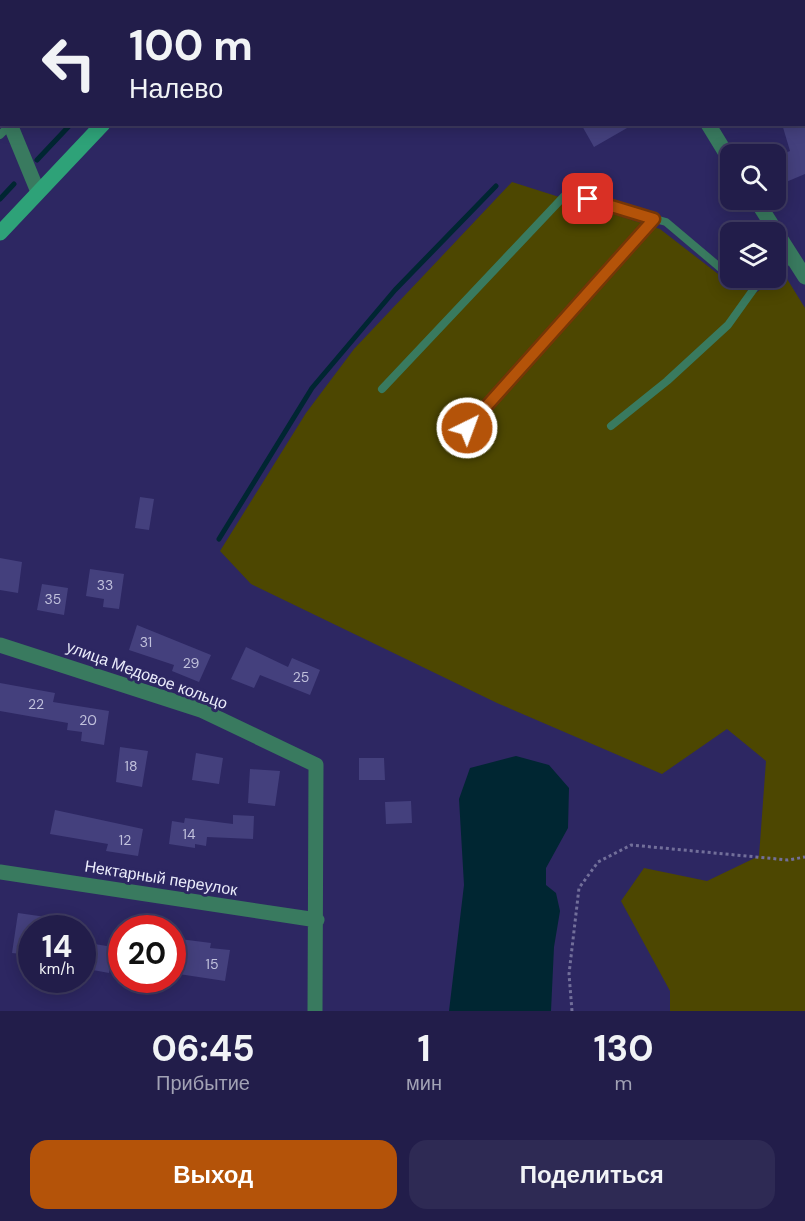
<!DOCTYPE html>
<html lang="ru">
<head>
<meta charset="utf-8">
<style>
  :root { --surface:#221d4a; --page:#2e2a54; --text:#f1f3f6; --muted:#a2a2b5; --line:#3f3b62; --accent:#b45309 }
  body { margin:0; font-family:"DM Sans",sans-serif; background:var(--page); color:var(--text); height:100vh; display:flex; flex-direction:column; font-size:22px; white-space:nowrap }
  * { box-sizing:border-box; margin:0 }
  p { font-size:20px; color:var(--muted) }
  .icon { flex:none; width:33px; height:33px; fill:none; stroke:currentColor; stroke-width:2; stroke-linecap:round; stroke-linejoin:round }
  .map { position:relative; height:1011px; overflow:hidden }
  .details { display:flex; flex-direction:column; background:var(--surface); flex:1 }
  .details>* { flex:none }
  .hud { position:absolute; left:0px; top:0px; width:806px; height:126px; box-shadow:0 3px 15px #0003,0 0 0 2px var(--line); background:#221d4a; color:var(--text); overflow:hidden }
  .buttons { position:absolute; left:720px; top:144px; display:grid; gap:12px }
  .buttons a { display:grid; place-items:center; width:66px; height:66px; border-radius:12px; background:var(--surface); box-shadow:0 3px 15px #0003,0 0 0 2px var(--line); font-size:30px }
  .speed { position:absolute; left:18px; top:915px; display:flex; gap:12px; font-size:30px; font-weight:700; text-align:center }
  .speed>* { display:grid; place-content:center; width:78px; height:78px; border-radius:50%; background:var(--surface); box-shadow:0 3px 15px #0003,0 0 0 2px var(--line); line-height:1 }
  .speed small { font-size:15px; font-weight:400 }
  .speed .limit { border:9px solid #d22; background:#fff; color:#111 }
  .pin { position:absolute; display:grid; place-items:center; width:51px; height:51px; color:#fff; margin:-26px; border-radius:12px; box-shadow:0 3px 9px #0006 }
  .me { position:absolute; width:66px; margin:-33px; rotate:42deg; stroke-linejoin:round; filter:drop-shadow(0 0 4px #0008) }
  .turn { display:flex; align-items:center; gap:21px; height:126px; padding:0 30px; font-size:27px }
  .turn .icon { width:78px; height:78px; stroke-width:2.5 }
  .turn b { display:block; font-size:42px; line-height:51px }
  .eta { display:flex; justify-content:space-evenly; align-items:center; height:102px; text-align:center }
  .eta b { font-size:36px; font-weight:700; line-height:42px }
  .button { display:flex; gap:12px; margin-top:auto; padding:12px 30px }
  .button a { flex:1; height:69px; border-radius:18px; background:var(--accent); color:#fff; font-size:24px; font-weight:700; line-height:69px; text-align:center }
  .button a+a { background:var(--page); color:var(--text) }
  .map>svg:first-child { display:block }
</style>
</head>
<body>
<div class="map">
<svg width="805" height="1011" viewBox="0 0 805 1011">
  <rect width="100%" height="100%" fill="#2d2762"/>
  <path fill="#4d4701" d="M512,182l148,47 62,48 32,17 30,-20 21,34v703h-135v-20l-49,-90 23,-33 63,13 52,-25 7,-95 -39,-32 -65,45 -165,-71 -246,-119 -31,-33 86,-138 48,-64z"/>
  <path fill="#002632" d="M516,756l33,9 20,23 -1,40 -22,40v17l10,8 4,18 -6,36 -3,64h-102l15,-126 -5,-86 11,-31z"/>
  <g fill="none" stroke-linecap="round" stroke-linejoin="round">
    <path stroke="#002632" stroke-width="5" d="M37,160l34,-36
      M0,199l14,-15
      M219,539l93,-151 83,-98 101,-104"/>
  </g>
  <path fill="#44407d" d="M581,124h53l-40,23z
    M782,124h23v50l-19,8 -10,-25 14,-6z
    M140,497l14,2 -5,31 -14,-2z
    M0,558l22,4 -4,31 -18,-3z
    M90,569l34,5 -5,35 -16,-2 1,-8 -18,-3z
    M42,584l26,4 -4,27 -27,-5z
    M137,625l74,30 -12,27 -27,-11 2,-6 -45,-15z
    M246,647l42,20 4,-9 28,12 -10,25 -50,-20 -6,13 -23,-9z
    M0,683l55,10 -2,9 56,9 -5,34 -23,-4 1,-9 -15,-2 1,-7 -68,-12z
    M120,747l28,4 -6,36 -26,-5z
    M196,753l27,5 -4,26 -27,-4z
    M359,758h25l1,22h-26z
    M250,769l30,2 -5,35 -27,-3z
    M411,801l1,22 -26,1 -1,-22z
    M55,810l88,19 -5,27 -32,-5 2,-7 -58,-10z
    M233,815l21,1 -1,23 -46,-2 -1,9 -11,-2v4l-26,-4 3,-23 12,2 1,-5 48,6z
    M18,913l49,7v8h-35v27l-20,-2z
    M172,938l39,5 -1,5 20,2 -5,31 -53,-8z
    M82,942l31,5 -4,26 -27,-5z"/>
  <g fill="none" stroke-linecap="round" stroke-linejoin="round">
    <path stroke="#726f9a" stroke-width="3" stroke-dasharray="3 3" stroke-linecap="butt" d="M572,1011l-3,-37 10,-86 19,-26 33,-17 157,15 17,-3"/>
    <path stroke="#397a5f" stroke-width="8" d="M0,135l10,-10
      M776,269l17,-11
      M733,278l25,5 6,-5
      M382,389l186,-197 40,14 58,16 64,54
      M611,426l56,-45 61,-56 30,-42
      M451,445l203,-227"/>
    <path stroke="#397a5f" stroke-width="15" d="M629,0l1,2
      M0,114l2,2
      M10,124l28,68
      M708,124l22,36
      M756,200l49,77
      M0,645l201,65 115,55 -1,246
      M0,872l317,48"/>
    <path stroke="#2ea278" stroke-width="15" d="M219,2l2,-2
      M0,233l103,-109"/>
  </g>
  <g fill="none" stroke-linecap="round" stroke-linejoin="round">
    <g stroke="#753606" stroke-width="15">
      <path id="route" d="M467,428l187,-209 -66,-20"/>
    </g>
    <use href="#route" stroke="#b45309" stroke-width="10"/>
  </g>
  <g text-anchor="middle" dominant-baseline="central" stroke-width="6" stroke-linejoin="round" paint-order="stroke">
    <g font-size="14" fill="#c1c1dc">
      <text x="105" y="585">33</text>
      <text x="53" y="599">35</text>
      <text x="146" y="642">31</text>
      <text x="191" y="663">29</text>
      <text x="301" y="677">25</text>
      <text x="36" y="704">22</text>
      <text x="88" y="720">20</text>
      <text x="131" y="766">18</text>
      <text x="189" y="834">14</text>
      <text x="125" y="840">12</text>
      <text x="212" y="964">15</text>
    </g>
    <g font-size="16" fill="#ebecfb" stroke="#2d2762">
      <text transform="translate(147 675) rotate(20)">улица Медовое кольцо</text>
      <text transform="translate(161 878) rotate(9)">Нектарный переулок</text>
    </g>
  </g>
</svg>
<div class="buttons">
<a><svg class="icon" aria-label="search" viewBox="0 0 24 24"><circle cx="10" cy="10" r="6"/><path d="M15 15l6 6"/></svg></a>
<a><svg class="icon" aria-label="layers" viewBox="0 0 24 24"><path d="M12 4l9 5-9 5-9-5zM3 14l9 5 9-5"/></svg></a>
</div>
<div class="speed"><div>14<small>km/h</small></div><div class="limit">20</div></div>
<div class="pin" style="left:588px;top:199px;background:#d93025"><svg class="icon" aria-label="arrive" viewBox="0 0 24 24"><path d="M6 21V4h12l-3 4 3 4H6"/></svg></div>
<svg class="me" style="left:467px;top:428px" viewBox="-20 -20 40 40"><circle r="17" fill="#b45309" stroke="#fff" stroke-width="3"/><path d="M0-11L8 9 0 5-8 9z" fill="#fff"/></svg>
<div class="hud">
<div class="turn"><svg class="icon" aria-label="left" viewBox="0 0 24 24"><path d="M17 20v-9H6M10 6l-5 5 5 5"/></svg><div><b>100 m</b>Налево</div></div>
</div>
</div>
<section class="details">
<div class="eta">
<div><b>06:45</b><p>Прибытие</p></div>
<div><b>1</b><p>мин</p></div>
<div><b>130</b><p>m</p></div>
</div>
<div class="button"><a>Выход</a><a>Поделиться</a></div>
</section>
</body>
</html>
